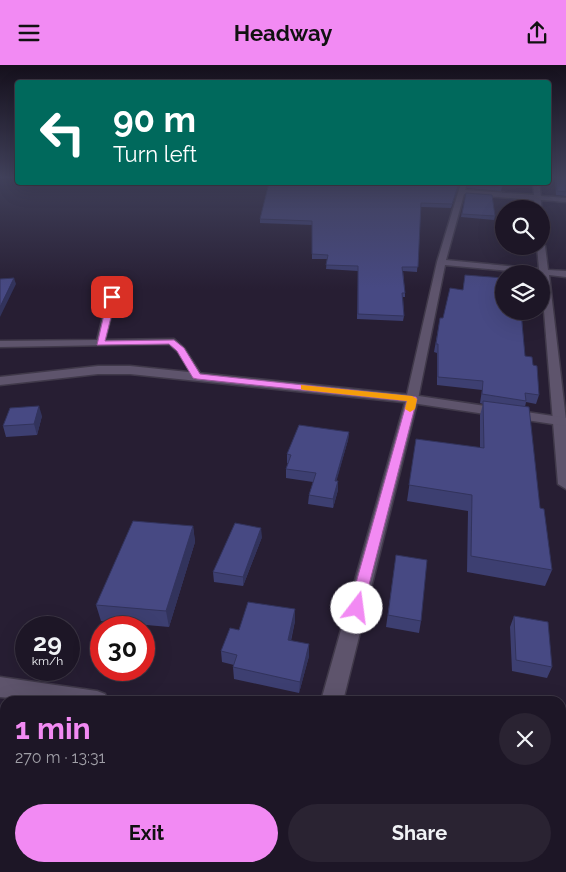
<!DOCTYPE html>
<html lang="en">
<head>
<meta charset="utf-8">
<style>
  :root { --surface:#1d1626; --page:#2a2332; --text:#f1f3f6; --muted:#a09fa7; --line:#3b3543; --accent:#f28af3 }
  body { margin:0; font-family:Raleway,sans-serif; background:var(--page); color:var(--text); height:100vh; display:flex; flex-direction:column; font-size:19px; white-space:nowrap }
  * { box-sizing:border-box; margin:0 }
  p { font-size:16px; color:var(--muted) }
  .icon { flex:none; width:28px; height:28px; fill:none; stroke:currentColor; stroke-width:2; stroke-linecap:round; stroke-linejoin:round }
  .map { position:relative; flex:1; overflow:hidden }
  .details { position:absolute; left:0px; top:631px; width:566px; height:176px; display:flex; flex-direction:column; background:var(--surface); border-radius:15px 15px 0 0; box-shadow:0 5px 20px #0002,0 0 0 1px var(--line) }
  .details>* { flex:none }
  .banner { position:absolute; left:15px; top:15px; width:536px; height:105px; border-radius:5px; box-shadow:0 5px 20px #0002,0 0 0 1px var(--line); background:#00695c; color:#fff; overflow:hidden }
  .fabs { position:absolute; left:495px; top:135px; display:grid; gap:10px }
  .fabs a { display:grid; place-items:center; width:55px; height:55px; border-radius:50%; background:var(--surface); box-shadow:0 5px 20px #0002,0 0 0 1px var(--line); font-size:25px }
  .speed { position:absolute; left:15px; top:551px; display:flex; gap:10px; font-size:25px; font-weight:700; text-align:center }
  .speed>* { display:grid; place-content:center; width:65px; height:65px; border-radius:50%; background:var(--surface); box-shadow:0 5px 20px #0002,0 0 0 1px var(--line); line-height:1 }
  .speed small { font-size:12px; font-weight:400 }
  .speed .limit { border:8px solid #d22; background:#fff; color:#111 }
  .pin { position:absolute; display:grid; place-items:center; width:42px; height:42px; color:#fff; margin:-21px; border-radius:10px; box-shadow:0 2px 8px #0006 }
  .me { position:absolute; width:55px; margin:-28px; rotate:15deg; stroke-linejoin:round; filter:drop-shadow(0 0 4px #0008) }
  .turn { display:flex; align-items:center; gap:18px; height:105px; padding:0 15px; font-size:22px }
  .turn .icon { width:65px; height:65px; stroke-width:2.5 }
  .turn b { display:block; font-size:35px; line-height:42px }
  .round { display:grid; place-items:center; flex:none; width:52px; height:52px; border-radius:26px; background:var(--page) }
  .summary { display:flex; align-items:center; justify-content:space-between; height:85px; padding:0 15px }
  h1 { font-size:30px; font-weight:700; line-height:38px; color:var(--accent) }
  .primary-button { display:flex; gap:10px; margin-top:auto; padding:10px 15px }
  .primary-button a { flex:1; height:58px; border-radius:30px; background:var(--accent); color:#111; font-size:20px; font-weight:700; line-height:58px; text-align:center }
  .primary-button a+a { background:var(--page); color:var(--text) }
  header { display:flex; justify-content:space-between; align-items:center; height:65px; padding:0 15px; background:var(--accent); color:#111; font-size:22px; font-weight:700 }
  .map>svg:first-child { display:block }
</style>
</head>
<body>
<header><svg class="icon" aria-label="menu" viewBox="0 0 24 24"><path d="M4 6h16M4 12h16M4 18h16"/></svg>Headway<svg class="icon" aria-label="share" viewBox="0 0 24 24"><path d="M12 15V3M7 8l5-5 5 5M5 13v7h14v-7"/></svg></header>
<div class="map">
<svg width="566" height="807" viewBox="0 0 566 807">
  <rect width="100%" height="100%" fill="#271e33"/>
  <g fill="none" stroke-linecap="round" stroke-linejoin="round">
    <g stroke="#40394a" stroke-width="3">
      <path id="service" d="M116,214l4,2 -15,59 69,-1 10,9 18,28 -2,2h-6l-16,-26 -9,-8 -169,3v-6l97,-1 15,-59z"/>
    </g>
    <g stroke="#40394a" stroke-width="3">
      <path id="minor" d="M461,118h6l-2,7 69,5 -1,-12h6l2,13 25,2v4l-25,-2v11v-2h-6l-1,-9 -70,-6 -18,66 93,9 -2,-23h4v-2l4,2 3,24 18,1v6l-17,-2 17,145v69l-8,-5 -17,-210 -96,-9 -27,134 -75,302h-22l85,-302 31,-137z
        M0,612l97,14 8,3 3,7h-67l-41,-4z
        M561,743l5,2v26l-5,-2z
        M299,802h27v5h-28z"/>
    </g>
    <g stroke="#40394a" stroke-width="3">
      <path id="tertiary" d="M98,301h32l282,29 154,23v8l-154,-23 -282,-29h-32l-98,11v-8z"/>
    </g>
    <use href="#service" fill="#5e546c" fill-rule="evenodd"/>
    <use href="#minor" fill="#5e546c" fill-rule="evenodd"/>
    <use href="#tertiary" fill="#5e546c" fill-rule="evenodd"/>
  </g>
  <path fill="#3d3f71" d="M555,111h11v20l-10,-1z
    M269,118h191l-9,25 -30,-1 -4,65 -14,-1 2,22v4h-2l1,19 -1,5 -46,-2 1,-48 -32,-2 1,-10h-15v-34l-52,-2v-4z
    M468,118h64l-1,2 -30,-2 1,4 -1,4 -34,-3z
    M466,128l29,23 -1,4 -33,-3z
    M465,210l63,36 -2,9h-4l3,36 8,9 6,30 -3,9 -10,-2 -1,5 15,101 12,62 -7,16 -78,-14 1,-61 -61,-10 9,-62 64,9v-33l3,-11 -3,-1 2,-13 -45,-5v-32l-3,-1 6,-34h3l20,-29z
    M42,351l-5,19 -31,2 -3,-11z
    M349,367l-1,8 -12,41h2v9l-5,18 -25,-4 1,-9 4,-13 -27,-4v-9l2,-6h-1v-9z
    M193,461l2,16 -26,85 -68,-6 -5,-16z
    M262,472l-19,49 -29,-4 -1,-10z
    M396,490l25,66 -2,12 -33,-6z
    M295,544v12l-4,20 18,15 -10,37 -65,-14 -1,-12 1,-2 -12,-3 -1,-11z
    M514,551l38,51 -5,11 -35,-7 -2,-44z
    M384,802h177l5,5h-182z"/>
  <path fill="#32335c" d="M14,213l2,6 -16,33v-10z
    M39,341l3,10 -5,19 -3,-11z
    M349,367l-1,8 -14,50 1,-9z
    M338,416v9l-5,18v-9z
    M193,461l2,16 -26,85 -3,-16z
    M261,463l1,9 -19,49v-9z
    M295,544v12l-7,31v-12z
    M309,579v12l-10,37 1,-11z"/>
  <path fill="#474983" stroke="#32335c" d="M556,111h10v16l-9,-1z
    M269,118h190l-7,21 -31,-1 -3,64h-16l3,26h-3l2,23 -46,-2v-48l-32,-1 2,-10 -16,-1v-33l-52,-2z
    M468,118h33l1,4 -34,-2z
    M466,128l26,2 3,21 -33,-2z
    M465,210l39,3v33h24v2l-7,-1 4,44 7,1 1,8 4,1 2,29 -14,-2 1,8 -44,-7 1,-13 -45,-4v-33h-2l4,-26h3l7,-30 13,2z
    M14,213l-14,29v-28z
    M483,336l46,6 11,101 4,1 8,61 -81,-14 1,-61 -63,-10 7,-46 68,9z
    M39,341l-5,18 -31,2 7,-18z
    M299,360l50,7 -14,49h3l-5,18 -24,-4 7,-22 -30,-4 5,-14 -4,-1z
    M133,456l60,5 -27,85 -70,-6z
    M235,458l26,5 -18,49 -30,-5z
    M396,490l31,5 -6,61 -33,-6z
    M248,537l47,7 -7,31 21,4 -9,38 -67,-15 4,-12 -16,-4 9,-23 9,2z
    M514,551l34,6 4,45 -36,-7z
    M561,796l5,1v10h-180l1,-5h174z"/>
  <linearGradient id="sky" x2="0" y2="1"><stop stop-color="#15101c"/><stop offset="0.5" stop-color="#41415b"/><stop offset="1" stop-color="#41415b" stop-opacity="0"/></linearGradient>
  <rect width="566" height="224" fill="url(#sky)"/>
  <path fill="#f28af3" stroke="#9d5a9e" d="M112,229l4,3 -11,44 69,-1 10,8 16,26 216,23 1,2 -55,213h-10l-3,-4 58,-207 -210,-22 -4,-1 -16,-27 -8,-7 -72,1 11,-48z"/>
  <path fill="#f59e0b" d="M301,320l111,11 5,3 -2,10 -5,3 -5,-3 2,-8 -103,-11 -3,-1z"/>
</svg>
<div class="fabs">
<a><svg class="icon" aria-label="search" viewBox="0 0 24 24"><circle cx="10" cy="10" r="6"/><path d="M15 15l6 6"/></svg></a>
<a><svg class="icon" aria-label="layers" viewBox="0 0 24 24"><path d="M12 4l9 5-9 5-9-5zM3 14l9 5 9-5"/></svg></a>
</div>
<div class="speed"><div>29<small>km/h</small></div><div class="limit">30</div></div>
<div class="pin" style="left:112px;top:232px;background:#d93025"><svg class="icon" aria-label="arrive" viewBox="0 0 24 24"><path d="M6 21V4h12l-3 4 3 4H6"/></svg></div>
<svg class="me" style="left:357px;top:543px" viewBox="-20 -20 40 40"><circle r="19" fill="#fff"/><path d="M0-13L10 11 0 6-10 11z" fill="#f28af3"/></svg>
<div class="banner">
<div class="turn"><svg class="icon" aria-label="left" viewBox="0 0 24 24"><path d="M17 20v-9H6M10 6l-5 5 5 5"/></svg><div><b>90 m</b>Turn left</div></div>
</div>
<section class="details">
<div class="summary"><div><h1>1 min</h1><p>270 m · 13:31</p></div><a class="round"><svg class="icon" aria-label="close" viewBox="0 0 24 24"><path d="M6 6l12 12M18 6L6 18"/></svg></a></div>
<div class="primary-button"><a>Exit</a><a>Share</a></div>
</section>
</div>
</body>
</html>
